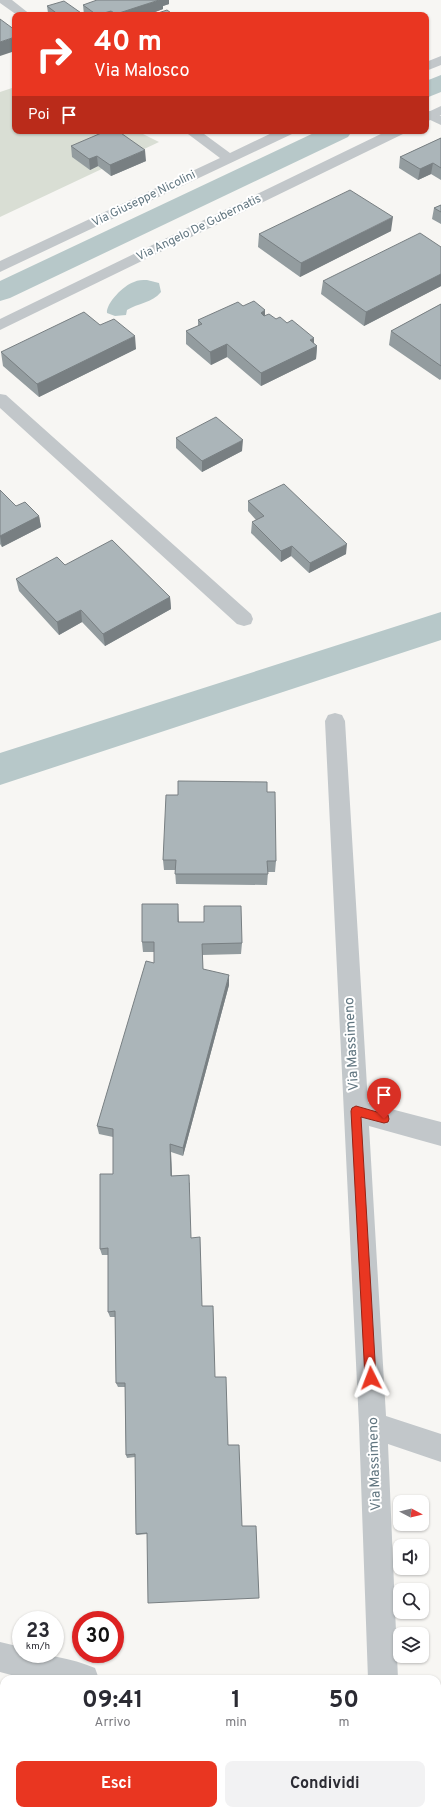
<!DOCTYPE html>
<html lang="it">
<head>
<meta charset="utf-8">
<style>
  :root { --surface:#fff; --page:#f2f2f3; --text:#2b2b33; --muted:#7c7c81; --accent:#e93621 }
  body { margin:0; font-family:Overpass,sans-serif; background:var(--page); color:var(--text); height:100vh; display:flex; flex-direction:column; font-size:15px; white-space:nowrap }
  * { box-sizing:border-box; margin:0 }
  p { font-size:13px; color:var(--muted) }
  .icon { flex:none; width:22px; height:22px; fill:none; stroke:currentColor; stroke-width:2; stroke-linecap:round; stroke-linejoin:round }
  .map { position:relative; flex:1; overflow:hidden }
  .details { position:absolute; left:0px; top:1675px; width:441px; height:140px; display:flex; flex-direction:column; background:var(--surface); border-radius:12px 12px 0 0; box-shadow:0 1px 3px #0004 }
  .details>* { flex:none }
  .hud { position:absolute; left:12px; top:12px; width:417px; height:122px; border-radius:8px; box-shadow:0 1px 3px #0004; background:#e93621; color:#fff; overflow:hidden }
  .needle { width:26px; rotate:97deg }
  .fabs { position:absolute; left:393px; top:1495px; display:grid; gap:8px }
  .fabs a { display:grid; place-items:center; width:36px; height:36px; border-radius:8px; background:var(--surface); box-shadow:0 1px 3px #0004; font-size:20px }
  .speed { position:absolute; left:12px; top:1611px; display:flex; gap:8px; font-size:20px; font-weight:700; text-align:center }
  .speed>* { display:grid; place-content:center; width:52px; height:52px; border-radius:50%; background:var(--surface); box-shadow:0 1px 3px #0004; line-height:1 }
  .speed small { font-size:10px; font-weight:400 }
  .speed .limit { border:6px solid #d22; background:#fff; color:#111 }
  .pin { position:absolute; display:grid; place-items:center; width:34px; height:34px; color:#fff; margin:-41px -17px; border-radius:50% 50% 50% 0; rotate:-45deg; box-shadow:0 0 4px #0007 }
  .pin .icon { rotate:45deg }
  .me { position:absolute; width:44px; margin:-22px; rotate:357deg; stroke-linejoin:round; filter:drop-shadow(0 0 3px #0008) }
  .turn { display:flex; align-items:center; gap:14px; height:84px; padding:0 16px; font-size:18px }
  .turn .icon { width:52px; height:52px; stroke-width:2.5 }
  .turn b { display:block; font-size:28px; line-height:34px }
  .then { display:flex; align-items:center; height:38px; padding:0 16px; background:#0003; gap:8px; font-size:15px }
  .eta { display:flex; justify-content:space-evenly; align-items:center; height:68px; text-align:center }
  .eta b { font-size:24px; font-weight:700; line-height:28px }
  .button { display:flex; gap:8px; margin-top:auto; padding:8px 16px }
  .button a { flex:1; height:46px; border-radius:8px; background:var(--accent); color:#fff; font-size:16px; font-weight:700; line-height:46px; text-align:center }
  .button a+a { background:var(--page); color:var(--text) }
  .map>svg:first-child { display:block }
</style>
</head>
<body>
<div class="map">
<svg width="441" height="1815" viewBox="0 0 441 1815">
  <rect width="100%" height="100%" fill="#f7f6f3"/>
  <path fill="#d9ded4" d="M15,87v44h122l22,11 -159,75v-125z"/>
  <path fill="#b7c8c9" d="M147,280l12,3 2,9c-9,11 -23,11 -34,18l-1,5 -11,1 -8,-3c-1,-10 17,-28 27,-31 4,-2 8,-2 13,-2z"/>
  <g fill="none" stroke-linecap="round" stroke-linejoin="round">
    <path fill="#b7c8c9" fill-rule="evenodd" d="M441,75v17l-15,6v-17z
      M318,131h34l-4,6 -338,161 -10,3v-20z
      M441,612v28l-441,145v-32z"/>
    <path fill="#c2c7ca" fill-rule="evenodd" d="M430,111l11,5v9l-15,-7v-6z"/>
    <path fill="#c2c7ca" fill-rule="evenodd" d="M0,0h12l19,15h-14l-17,-12z
      M441,56v9l-15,6v-9z
      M441,106v9l-15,7v-9z
      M184,131h16l30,22 46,-22h18l-2,3 -292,138v-11l220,-103z
      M387,131h18l-2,3 -403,196v-11z
      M0,394l6,1 245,219 2,5 -2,5 -7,2 -7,-2 -237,-216z
      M335,713l7,2 3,6 23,382 73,19v24l-72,-20 17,290 55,18v28l-53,-18 10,235h-30l-9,-254 -34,-704 3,-6z
      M0,1642l21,5v7c27,0 49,4 74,14l4,11h-73l-26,-7z
      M374,1811h32v4h-32z"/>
  </g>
  <path fill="#939c9f" d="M169,4l-6,2v3l-16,6h-63l-1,-10z
    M47,6l37,9h-33l-3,-2z
    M441,138v42l-10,-6 -13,6 -19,-12 1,-11z
    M71,146l75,15 -35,15 -13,-10 -8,4 -18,-13z
    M441,205v19l-9,-5 2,-11z
    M391,231l-91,46 -42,-30 1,-13z
    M441,247v39l-77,40 -43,-32 2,-13z
    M441,304v75l-1,1 -51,-35 2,-14z
    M243,306l22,4v6l11,3 38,25 3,2 -1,13 -55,27 -34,-29 -16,8 -25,-21v-13l12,-5v-6z
    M100,325l36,24 -97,48 -36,-31 -2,-14z
    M176,438l66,13 -40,21 -26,-24z
    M0,490l16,16 23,10 2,11 -39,20 -2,-3z
    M248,501l98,53 -37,19 -18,-17 -10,6 -30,-29 1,-11 4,-2 -8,-9z
    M65,565l105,32 1,12 -66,37 -23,-24 -23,13 -40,-44 -3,-12z
    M267,792l9,69 -1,11h-7l-1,13 -91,-1 -1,-14h-11l-1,-10 15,-65z
    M178,904l1,18 63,21 -1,11 -39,1 1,14 26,16 -46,171 -12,-4 1,24 18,7 -43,351 -10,1 -1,-1 -1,-77 -8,1 -1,-3 -1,-68h-7l-2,-4 -1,-66h-5l-2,-5v-57h-6l-2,-6 13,-75v-37l-14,-3 -2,-8 57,-163v-11h-11l-1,-10z"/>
  <path fill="#787f82" d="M159,0h10v4l-6,2v3l-16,6h-31v-1z
    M111,11v4h-13z
    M15,37v14l-15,5v-14z
    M145,150l1,11 -35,15 -1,-11z
    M97,156l1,10 -8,4 -1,-11z
    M433,163l-2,11 -13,6 2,-11z
    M393,217l-2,14 -91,46 1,-14z
    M441,274v12l-77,40 2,-14z
    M265,310v14l-4,-11z
    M135,336l1,13 -97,48 -2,-13z
    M314,338v10l3,-2 -1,13 -55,27v-13l49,-33z
    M227,344v13l-16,8 -1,-13z
    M243,440l-1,11 -40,21v-11z
    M39,516l2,11 -39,20 -2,-11z
    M347,544l-1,10 -37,19 1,-10z
    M292,546l-1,10 -10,6v-11z
    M170,597l1,12 -66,37 -2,-12z
    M81,610l1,12 -23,13 -2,-13z
    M229,975v10l-46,171v-8z
    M170,1144l1,8 1,31 -1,-7z
    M0,1791l4,1v6l-4,-1z
    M43,1811h19l13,4h-20z"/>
  <path fill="#abb5b9" stroke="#787f82" d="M97,0h62l-43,14 -5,-3 -14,4 -14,-10z
    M64,1l20,14h-25l-12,-9z
    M167,10l7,5h-22z
    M0,19l15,11v7l-15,5z
    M106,131h12l27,19 -35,15 -13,-9 -8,3 -18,-13z
    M441,138v30l-8,-5 -13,6 -20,-12z
    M350,190l43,27 -92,46 -42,-29z
    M441,205v7l-7,-4z
    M420,233l21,14v27l-75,38 -43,-31z
    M254,301l11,9 -4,3 3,3 5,-2 7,5 4,-2 7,6 5,-3 22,18 -4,2 7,6 -56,27 -34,-29 -17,8 -24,-21 16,-7 -4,-4 40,-18 5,4z
    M441,304v62l-50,-35z
    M84,312l16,13 14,-6 21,17 -98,48 -36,-32z
    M216,417l27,23 -41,21 -26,-23z
    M284,484l63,60 -37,19 -18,-17 -11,5 -29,-29 12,-6 -16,-15z
    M0,490l16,16 9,-4 14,14 -39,20z
    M112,540l58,57 -67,37 -22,-24 -24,12 -41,-43 41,-22 8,8z
    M178,781l89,1v10h8l1,69h-9l1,13h-93l1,-14h-13l3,-65h12z
    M142,904h36v18h26v-16h37l1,37 -40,1 1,25 26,6 -46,173 -13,-4 1,32 18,-1 2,63 9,-1 2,69h11l2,71h11l2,68h11l3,81h14l3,72 -111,5 -1,-70 -11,1 -1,-80 -9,1 -1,-72h-9l-1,-72 -7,1v-64l-8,1v-75h13v-45l-16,-3 49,-165 8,2v-21h-12z
    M0,1797l4,1v13h39l12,4h-55z"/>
  <path fill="#e93621" stroke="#972315" d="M356,1106l28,8 4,1 1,4 -1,3 -4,1 -23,-6 15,261 -1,3 -4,2 -4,-2 -2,-3 -14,-267 1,-3z"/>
  <g text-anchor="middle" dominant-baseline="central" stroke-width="4" stroke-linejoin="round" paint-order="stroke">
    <g font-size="12" fill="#617680" stroke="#fff">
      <text transform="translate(144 199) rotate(-26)">Via Giuseppe Nicolini</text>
      <text transform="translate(199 228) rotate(-26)">Via Angelo De Gubernatis</text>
    </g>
    <g font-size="14" fill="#617680" stroke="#fff">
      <text transform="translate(352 1044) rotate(-93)">Via Massimeno</text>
      <text transform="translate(375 1464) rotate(-92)">Via Massimeno</text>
    </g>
  </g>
</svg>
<div class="fabs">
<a><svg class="needle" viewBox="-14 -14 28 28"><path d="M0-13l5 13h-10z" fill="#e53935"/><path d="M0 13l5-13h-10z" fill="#7c7c81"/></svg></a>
<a><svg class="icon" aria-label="sound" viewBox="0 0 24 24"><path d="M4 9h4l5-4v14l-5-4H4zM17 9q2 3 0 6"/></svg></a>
<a><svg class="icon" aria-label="search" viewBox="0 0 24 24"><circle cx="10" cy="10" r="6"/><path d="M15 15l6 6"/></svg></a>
<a><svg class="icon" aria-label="layers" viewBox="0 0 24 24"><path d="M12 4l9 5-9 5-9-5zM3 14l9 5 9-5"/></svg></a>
</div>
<div class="speed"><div>23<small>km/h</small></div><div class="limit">30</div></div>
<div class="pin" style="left:384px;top:1119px;background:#d93025"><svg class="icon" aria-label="arrive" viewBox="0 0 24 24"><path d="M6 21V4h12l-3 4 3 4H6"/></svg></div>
<svg class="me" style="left:371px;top:1378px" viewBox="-20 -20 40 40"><path d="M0-17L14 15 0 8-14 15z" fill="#e93621" stroke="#fff" stroke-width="4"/></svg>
<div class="hud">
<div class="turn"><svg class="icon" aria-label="right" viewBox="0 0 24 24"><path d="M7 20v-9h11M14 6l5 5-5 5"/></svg><div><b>40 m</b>Via Malosco</div></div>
<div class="then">Poi<svg class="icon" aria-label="arrive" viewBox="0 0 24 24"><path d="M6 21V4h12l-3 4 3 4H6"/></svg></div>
</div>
<section class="details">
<div class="eta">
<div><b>09:41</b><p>Arrivo</p></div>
<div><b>1</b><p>min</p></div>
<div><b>50</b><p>m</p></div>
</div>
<div class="button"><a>Esci</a><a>Condividi</a></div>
</section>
</div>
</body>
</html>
